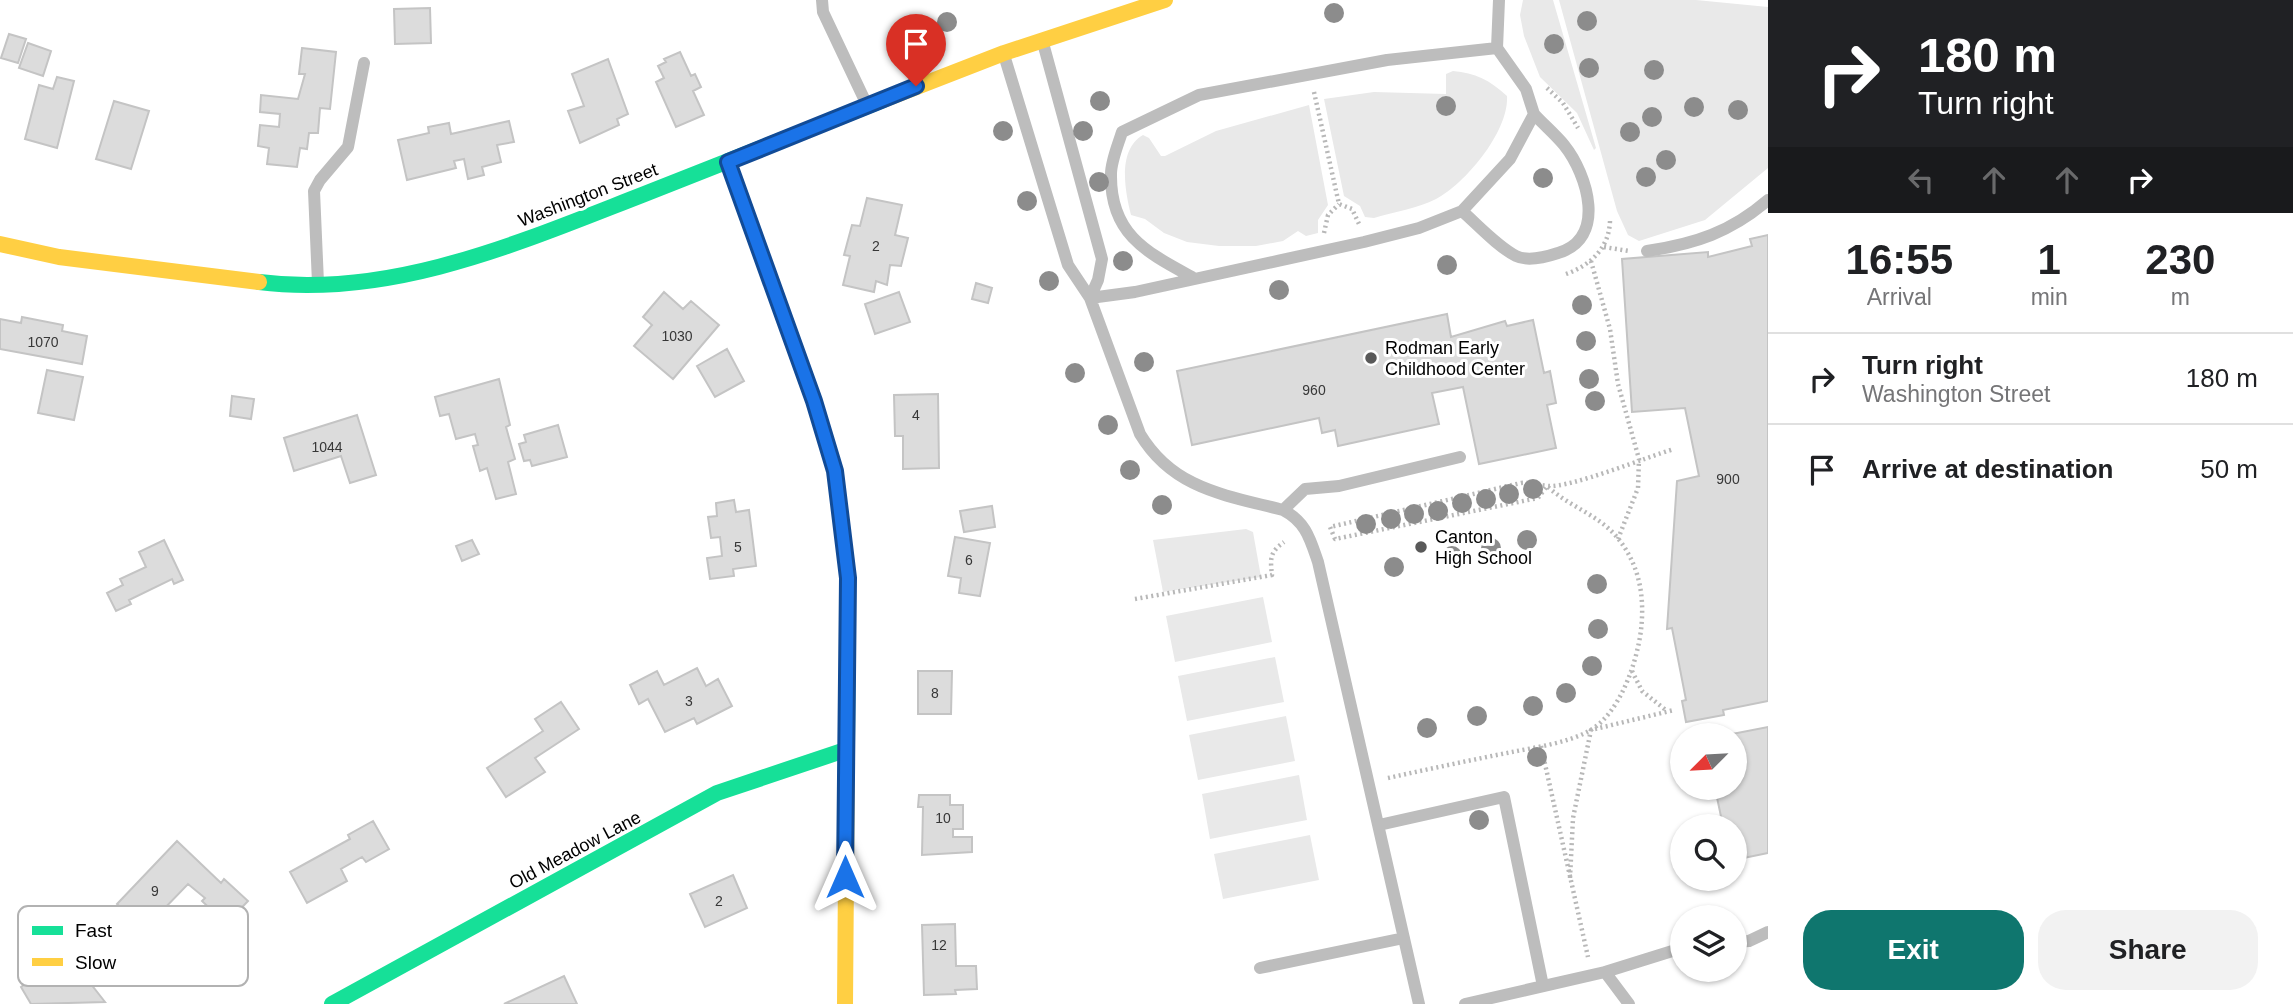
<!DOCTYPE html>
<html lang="en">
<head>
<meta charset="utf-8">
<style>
  :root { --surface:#fff; --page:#f2f2f2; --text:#202124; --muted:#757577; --line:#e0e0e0; --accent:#0f766e }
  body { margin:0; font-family:Arial,sans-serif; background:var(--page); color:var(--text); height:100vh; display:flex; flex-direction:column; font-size:26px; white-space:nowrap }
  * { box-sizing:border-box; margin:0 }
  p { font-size:23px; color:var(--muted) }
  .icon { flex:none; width:38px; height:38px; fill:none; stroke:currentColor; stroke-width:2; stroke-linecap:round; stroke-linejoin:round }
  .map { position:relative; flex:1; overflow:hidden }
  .sheet { display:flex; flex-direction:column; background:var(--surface); width:525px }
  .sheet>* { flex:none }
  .hud { background:#202124; color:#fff; overflow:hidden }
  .needle { width:46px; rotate:246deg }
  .fabs { position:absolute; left:1670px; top:723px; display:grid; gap:14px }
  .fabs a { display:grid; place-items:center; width:77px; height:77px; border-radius:50%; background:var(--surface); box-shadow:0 2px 5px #0004; font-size:35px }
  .pin { position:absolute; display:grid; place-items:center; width:60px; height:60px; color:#fff; margin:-72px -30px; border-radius:50% 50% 50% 0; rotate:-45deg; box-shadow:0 0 7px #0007 }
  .pin .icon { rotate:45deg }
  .me { position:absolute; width:77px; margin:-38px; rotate:0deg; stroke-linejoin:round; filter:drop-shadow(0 0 5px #0008) }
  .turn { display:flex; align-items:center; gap:24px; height:147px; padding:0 35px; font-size:32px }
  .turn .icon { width:91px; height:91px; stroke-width:2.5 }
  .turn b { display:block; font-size:49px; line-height:60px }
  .lanes { display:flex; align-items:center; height:66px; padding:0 35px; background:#0003; justify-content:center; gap:35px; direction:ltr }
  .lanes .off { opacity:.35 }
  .eta { display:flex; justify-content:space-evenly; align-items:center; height:119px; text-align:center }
  .eta b { font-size:42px; font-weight:800; line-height:49px }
  .button { display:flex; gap:14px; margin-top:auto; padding:14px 35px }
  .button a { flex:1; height:80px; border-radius:28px; background:var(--accent); color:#fff; font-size:28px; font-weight:800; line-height:80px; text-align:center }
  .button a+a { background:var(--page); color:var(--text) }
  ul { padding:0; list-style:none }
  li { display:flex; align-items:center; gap:21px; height:91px; padding:0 35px; border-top:2px solid var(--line) }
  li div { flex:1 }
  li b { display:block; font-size:26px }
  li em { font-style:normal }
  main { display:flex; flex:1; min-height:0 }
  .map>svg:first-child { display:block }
</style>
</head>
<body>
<main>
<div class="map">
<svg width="1768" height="1004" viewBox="0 0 1768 1004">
  <rect width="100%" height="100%" fill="#fff"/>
  <path fill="#e9e9e9" d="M1523,0h30l43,148 -2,2 -17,-37 -37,-36 -16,-41 -4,-21z
    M1559,0h137l72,7v161l-63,52 -66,21 -11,-6 -11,-24z
    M1453,71c22,2 37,9 54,25 2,35 -41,87 -71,103 -18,9 -42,13 -62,19l-9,-1 -5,-11 -16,-10 -20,-97 50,-7 72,2v-20z
    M1309,105l19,100 -10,15v13l-12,3 -8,-5 -15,10 -27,5h-37l-32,-4 -23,-9 -19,-14 -14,-4c-6,-24 -14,-65 12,-80l6,3 12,18h4l51,-25z
    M1246,529l7,3 8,45 -98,15 -10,-52z
    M1263,597l9,45 -97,20 -9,-46z
    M1275,657l9,45 -97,19 -9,-45z
    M1286,716l9,45 -97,19 -9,-45z
    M1299,775l8,45 -97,19 -8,-45z
    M1310,835l9,45 -96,19 -9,-45z"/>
  <path fill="#dcdcdc" stroke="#c4c4c4" stroke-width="2" d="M430,8l1,35 -36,1 -1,-35z
    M9,34l17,5 -8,24 -17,-5z
    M28,43l23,8 -8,25 -24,-8z
    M302,48l34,4 -6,57 -10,-1 -2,25h-9l-2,16 -7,-1 -3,19 -30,-3 2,-16 -11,-2 2,-21 19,2 1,-13 -20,-2 1,-17 37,4 7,-25h-6z
    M680,52l11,24 4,-2 6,13 -8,4 11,24 -28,12 -20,-45 8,-4 -6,-12 8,-4 -2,-3z
    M608,59l20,55 -11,5 2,6 -39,18 -12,-32 16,-5 -12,-32z
    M57,77l17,4 -17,67 -32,-9 14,-54 14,4z
    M114,101l35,10 -18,58 -35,-10z
    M509,121l5,21 -17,3 4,17 -19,5 2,8 -16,4 -4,-20 -10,2 2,7 -49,12 -9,-40 31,-7 -1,-6 21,-4 2,11z
    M867,198l35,7 -7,30 13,3 -7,28 -11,-1 -3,20 -11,-4 -2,11 -31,-7 7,-29 -6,-1 8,-30 8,1z
    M1768,235v466l-45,9 1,5 -38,7 -4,-21 4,-1 -14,-72 -5,1 10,-148 22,-5 -14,-68 -53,4 -10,-153 86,-7v5l44,-11 -2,-7z
    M976,283l16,5 -4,15 -16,-4z
    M664,292l19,17 8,-8 28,24 -46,54 -39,-33 18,-21 -9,-8z
    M899,292l11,30 -35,12 -10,-30z
    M1447,314l4,23 54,-16 2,5 26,-6 11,53 6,-2 6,32 -9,2 9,43 -77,16 -16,-77 -31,6 7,31 -101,22 -3,-16 -13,3 -3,-15 -127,27 -15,-74z
    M22,317l41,8 -1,6 25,5 -5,28 -82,-15v-30l21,4z
    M727,349l17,32 -29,16 -18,-31z
    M47,370l36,7 -9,43 -36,-7z
    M499,379l11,46 -4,2 9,32 -7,3 8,32 -20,5 -9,-31 -7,3 -7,-25 5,-1 -3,-11 -19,5 -7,-25 -9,2 -5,-19z
    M938,394l1,74 -36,1v-33h-8l-1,-41z
    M232,396l22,3 -3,20 -21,-3z
    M357,415l19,60 -26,8 -9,-27 -47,15 -10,-33z
    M558,425l9,32 -35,9 -2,-6 -6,1 -5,-17 7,-2 -2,-7z
    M734,500l2,12 13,-2 7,56 -23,3 1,7 -24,3 -3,-21 15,-2 -2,-19 -9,1 -3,-21 9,-1 -1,-13z
    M992,506l3,21 -31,5 -4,-21z
    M955,537l35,6 -10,53 -21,-3 2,-15 -13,-2z
    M164,540l19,40 -9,4 -2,-5 -43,21 2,4 -15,7 -9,-18 16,-8 -3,-6 26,-12 -7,-15z
    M472,540l7,14 -17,7 -6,-15z
    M697,668l9,18 12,-7 14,27 -35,18 -3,-6 -29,14 -17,-33 -9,5 -9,-19 27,-14 7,14z
    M918,671h34l-1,43h-33z
    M561,702l18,27 -44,29 10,14 -39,25 -19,-29 56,-37 -8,-12z
    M1768,727v126l-34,7v-34h-11l-8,-38h19v-53h-7z
    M919,795h31v10h13v24h-10v8h19v15l-50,3 1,-48h-5z
    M373,821l16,28 -23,13 -4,-5 -21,12 6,12 -40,22 -17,-31 60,-33 -2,-4z
    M177,841l44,42 3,-4 24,22 -22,23 -24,-23 3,-3 -17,-14 -28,29 13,12 -16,17 -40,-38z
    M733,875l14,33 -42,19 -15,-33z
    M955,924l1,42h20l1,23 -22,1 1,4 -32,1 -2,-70z
    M52,964l13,16 14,-11 26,33 -74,2 -10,-17z
    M564,976l13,28h-73z"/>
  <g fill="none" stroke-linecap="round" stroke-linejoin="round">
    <path stroke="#b8b8b8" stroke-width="4.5" stroke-dasharray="2 3.5" stroke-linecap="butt" d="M1547,88l16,15 15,25
      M1314,92l25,112 13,5 7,15
      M1324,233l4,-18 11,-11
      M1604,247l25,4
      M1591,261l19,68 8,55 21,75 -1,29 -20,51
      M1566,274c25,-9 43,-26 44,-53
      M1135,599l137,-24c-2,-17 -2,-23 12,-33
      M1632,671l10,20 25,20
      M1541,746l47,211
      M1388,778c41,-9 83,-18 124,-26 25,-5 55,-9 77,-21 31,-17 48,-69 52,-101 4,-35 -2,-67 -25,-94 -19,-22 -48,-30 -69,-50l-9,12 -203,41 -5,-12 191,-44c11,-1 17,2 27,3 22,2 99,-29 126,-37
      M1570,878l3,-60 18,-88 83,-20"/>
    <path stroke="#bdbdbd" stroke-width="12" d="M822,0l1,12 44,93
      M1043,43l59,216 -4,21 -8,18
      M1004,55l64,210 22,33 50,136c33,55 85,61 143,76 23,12 27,29 35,52l101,442
      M1462,211c16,14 35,35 54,45 12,6 30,1 42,-3 49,-14 30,-78 6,-108 -9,-11 -21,-21 -30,-31
      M1647,251c48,-7 84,-19 121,-51
      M1192,277c-46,-25 -82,-43 -81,-103 0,-13 7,-29 11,-42l77,-37 188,-35 110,-12
      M318,283l-4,-92 6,-11 28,-33 16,-84
      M1090,298l45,-6 229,-50 55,-14 43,-17 48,-52 24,-45 -8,-25 -29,-41 2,-48
      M1283,510l22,-21 34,-3 121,-29
      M1379,825l125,-28 39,189
      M1734,942l15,-1 19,-9
      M1260,968l144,-30
      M1605,972l77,-24
      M1465,1004l140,-32 24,32"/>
    <path stroke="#16e098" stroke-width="16" d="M728,162l86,239 21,70 13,107 -1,164
      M259,282c132,17 262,-40 383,-87 80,-32 161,-63 241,-95
      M332,1004l385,-211 128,-43"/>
    <path stroke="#ffcf43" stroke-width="16" d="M883,100l121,-47 161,-53
      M0,244l59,13 200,25
      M845,1004l2,-262"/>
  </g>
  <g fill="#8c8c8c">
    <circle cx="1334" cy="13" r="10"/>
    <circle cx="1587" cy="21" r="10"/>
    <circle cx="947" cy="22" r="10"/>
    <circle cx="1554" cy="44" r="10"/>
    <circle cx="1589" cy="68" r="10"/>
    <circle cx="1654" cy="70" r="10"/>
    <circle cx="1100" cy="101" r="10"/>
    <circle cx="1446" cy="106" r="10"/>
    <circle cx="1694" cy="107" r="10"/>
    <circle cx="1738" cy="110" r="10"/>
    <circle cx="1652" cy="117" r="10"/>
    <circle cx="1003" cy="131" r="10"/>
    <circle cx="1083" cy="131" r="10"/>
    <circle cx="1630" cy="132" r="10"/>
    <circle cx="1666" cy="160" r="10"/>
    <circle cx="1646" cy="177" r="10"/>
    <circle cx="1543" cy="178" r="10"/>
    <circle cx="1099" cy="182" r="10"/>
    <circle cx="1027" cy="201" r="10"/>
    <circle cx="1123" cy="261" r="10"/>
    <circle cx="1447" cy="265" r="10"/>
    <circle cx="1049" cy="281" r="10"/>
    <circle cx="1279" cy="290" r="10"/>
    <circle cx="1582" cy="305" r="10"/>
    <circle cx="1586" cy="341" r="10"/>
    <circle cx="1144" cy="362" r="10"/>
    <circle cx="1075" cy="373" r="10"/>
    <circle cx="1589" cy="379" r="10"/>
    <circle cx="1595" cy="401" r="10"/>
    <circle cx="1108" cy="425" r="10"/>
    <circle cx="1130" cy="470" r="10"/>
    <circle cx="1533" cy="489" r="10"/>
    <circle cx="1509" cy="494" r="10"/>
    <circle cx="1486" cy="499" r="10"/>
    <circle cx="1462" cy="503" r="10"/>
    <circle cx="1162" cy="505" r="10"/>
    <circle cx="1438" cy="511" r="10"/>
    <circle cx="1414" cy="514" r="10"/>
    <circle cx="1391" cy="519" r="10"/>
    <circle cx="1366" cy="524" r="10"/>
    <circle cx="1527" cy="540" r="10"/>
    <circle cx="1491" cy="548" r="10"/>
    <circle cx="1452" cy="556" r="10"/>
    <circle cx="1394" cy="567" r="10"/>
    <circle cx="1597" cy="584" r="10"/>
    <circle cx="1598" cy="629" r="10"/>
    <circle cx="1592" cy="666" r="10"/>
    <circle cx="1566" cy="693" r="10"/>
    <circle cx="1533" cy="706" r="10"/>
    <circle cx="1477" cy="716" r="10"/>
    <circle cx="1427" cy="728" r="10"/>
    <circle cx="1537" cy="757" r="10"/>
    <circle cx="1479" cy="820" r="10"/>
  </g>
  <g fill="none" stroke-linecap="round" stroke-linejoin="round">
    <g stroke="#114b97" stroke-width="18">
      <path id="route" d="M845,877l3,-299 -13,-107 -21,-70 -86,-239 188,-76"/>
    </g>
    <use href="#route" stroke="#1a73e8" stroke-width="12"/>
  </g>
  <g fill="#595959" stroke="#fff" stroke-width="2.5">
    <circle cx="1371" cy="358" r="7"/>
    <circle cx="1421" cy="547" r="7"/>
  </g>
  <g text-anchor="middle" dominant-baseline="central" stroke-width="6" stroke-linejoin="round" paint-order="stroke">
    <g font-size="14" fill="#373737">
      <text x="876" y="246">2</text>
      <text x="677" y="336">1030</text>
      <text x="43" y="342">1070</text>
      <text x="1314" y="390">960</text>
      <text x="916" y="415">4</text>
      <text x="327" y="447">1044</text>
      <text x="1728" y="479">900</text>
      <text x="738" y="547">5</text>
      <text x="969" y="560">6</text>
      <text x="935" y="693">8</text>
      <text x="689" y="701">3</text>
      <text x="943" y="818">10</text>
      <text x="155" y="891">9</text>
      <text x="719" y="901">2</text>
      <text x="939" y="945">12</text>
    </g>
    <g font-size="18" fill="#000" stroke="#fff">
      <text transform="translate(588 195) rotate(-21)">Washington Street</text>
      <text transform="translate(575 850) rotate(-28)">Old Meadow Lane</text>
    </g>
    <g font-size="18" fill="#000" stroke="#fff" text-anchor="start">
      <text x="1385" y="348">Rodman Early<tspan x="1385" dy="21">Childhood Center</tspan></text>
      <text x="1435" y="537">Canton<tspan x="1435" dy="21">High School</tspan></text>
    </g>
  </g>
  <rect x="18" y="906" width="230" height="80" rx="10" fill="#fff" stroke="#b2b2b2" stroke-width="2"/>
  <rect x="32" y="926" width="31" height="9" fill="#16e098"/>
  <rect x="32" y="958" width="31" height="8" fill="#ffcf43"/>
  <g font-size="19" fill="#000">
    <text x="75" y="937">Fast</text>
    <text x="75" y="969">Slow</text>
  </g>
</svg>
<div class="fabs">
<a><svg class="needle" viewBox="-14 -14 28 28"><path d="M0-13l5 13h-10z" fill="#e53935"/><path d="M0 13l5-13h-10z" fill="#757577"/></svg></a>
<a><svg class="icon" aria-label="search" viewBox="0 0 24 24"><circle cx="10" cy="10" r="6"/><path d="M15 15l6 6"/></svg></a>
<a><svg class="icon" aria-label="layers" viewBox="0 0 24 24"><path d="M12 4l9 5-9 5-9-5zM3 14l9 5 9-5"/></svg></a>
</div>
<div class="pin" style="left:916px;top:86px;background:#d93025"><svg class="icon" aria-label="arrive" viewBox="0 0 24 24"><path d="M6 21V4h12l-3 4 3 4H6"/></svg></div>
<svg class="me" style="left:845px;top:877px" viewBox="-20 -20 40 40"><path d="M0-17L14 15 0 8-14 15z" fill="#1a73e8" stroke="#fff" stroke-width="4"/></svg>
</div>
<section class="sheet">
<div class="hud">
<div class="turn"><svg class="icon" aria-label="right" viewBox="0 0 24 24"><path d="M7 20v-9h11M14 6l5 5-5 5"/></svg><div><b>180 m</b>Turn right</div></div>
<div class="lanes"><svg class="icon off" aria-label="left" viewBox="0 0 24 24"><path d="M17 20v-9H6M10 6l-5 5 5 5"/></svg><svg class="icon off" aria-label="ahead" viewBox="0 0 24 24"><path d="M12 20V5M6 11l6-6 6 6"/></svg><svg class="icon off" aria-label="ahead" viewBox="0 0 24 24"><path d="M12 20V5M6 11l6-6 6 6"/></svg><svg class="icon" aria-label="right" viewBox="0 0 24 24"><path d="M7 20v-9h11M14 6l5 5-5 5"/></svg></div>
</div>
<div class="eta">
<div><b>16:55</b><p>Arrival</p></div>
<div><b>1</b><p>min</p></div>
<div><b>230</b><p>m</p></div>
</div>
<ul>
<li><svg class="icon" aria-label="right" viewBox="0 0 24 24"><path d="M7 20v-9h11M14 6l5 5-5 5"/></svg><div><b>Turn right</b><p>Washington Street</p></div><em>180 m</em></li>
<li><svg class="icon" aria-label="arrive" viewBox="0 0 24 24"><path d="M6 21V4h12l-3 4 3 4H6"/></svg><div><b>Arrive at destination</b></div><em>50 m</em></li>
</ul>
<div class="button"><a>Exit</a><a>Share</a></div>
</section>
</main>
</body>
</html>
